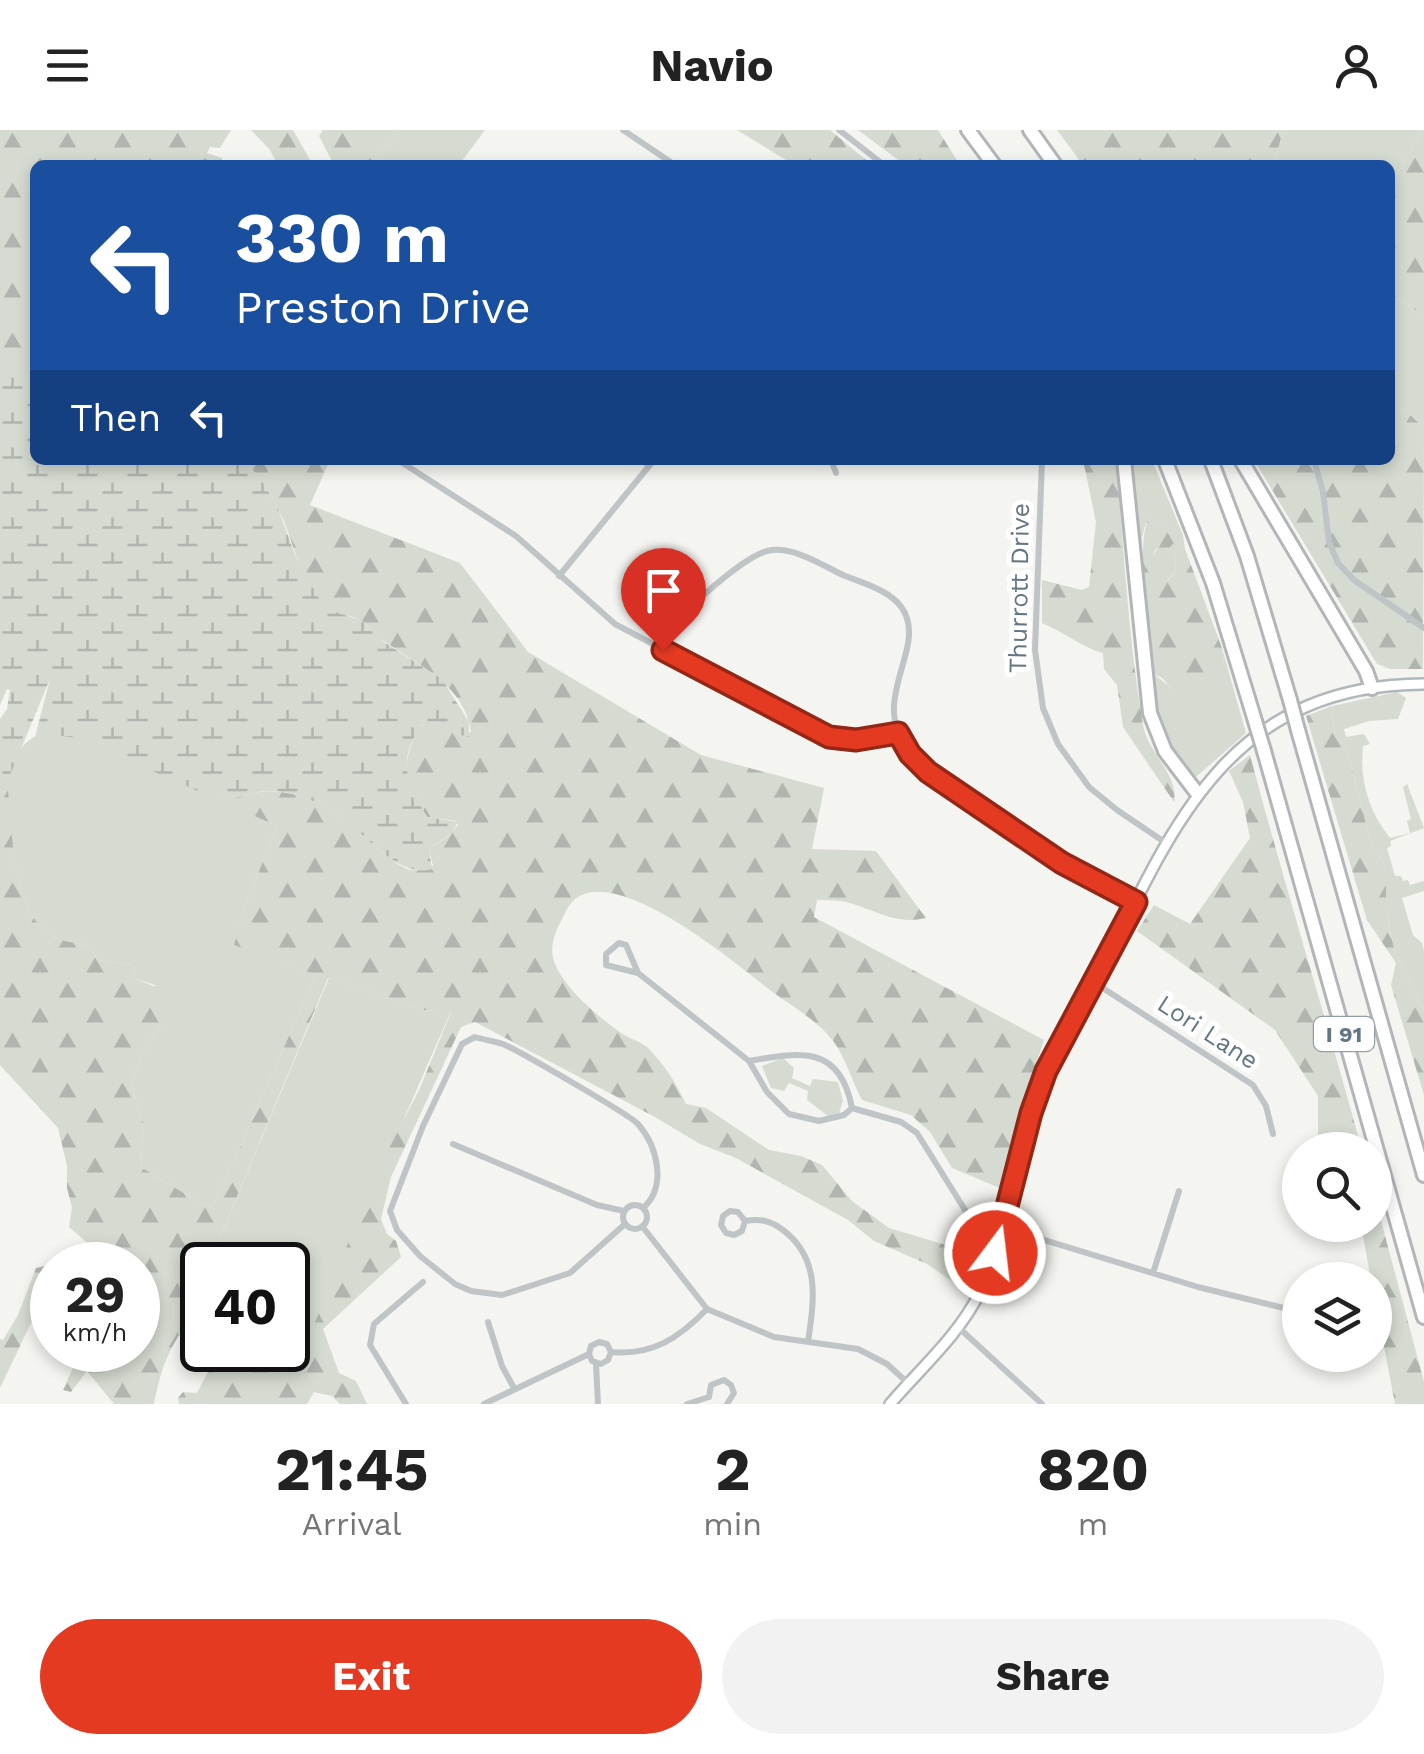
<!DOCTYPE html>
<html lang="en">
<head>
<meta charset="utf-8">
<style>
  :root { --surface:#fff; --page:#f2f2f2; --text:#222; --muted:#767676; --accent:#e33a21 }
  body { margin:0; font-family:"Work Sans",sans-serif; background:var(--page); color:var(--text); height:100vh; display:flex; flex-direction:column; font-size:38px; white-space:nowrap }
  * { box-sizing:border-box; margin:0 }
  p { font-size:32px; color:var(--muted) }
  .icon { flex:none; width:55px; height:55px; fill:none; stroke:currentColor; stroke-width:2; stroke-linecap:round; stroke-linejoin:round }
  .map { position:relative; height:1274px; overflow:hidden }
  .details { display:flex; flex-direction:column; background:var(--surface); flex:1 }
  .details>* { flex:none }
  .banner { position:absolute; left:30px; top:30px; width:1365px; height:305px; border-radius:15px; box-shadow:0 5px 15px #0003; background:#1a4fa0; color:#fff; overflow:hidden }
  .controls { position:absolute; left:1282px; top:1002px; display:grid; gap:20px }
  .controls a { display:grid; place-items:center; width:110px; height:110px; border-radius:50%; background:var(--surface); box-shadow:0 5px 15px #0003; font-size:50px }
  .speed { position:absolute; left:30px; top:1112px; display:flex; gap:20px; font-size:50px; font-weight:700; text-align:center }
  .speed>* { display:grid; place-content:center; width:130px; height:130px; border-radius:50%; background:var(--surface); box-shadow:0 5px 15px #0003; line-height:1 }
  .speed small { font-size:25px; font-weight:400 }
  .speed .limit { border:5px solid #111; border-radius:15px; background:#fff; color:#111 }
  .pin { position:absolute; display:grid; place-items:center; width:85px; height:85px; color:#fff; margin:-102px -42px; border-radius:50% 50% 50% 0; rotate:-45deg; box-shadow:0 0 10px #0007 }
  .pin .icon { rotate:45deg }
  .me { position:absolute; width:110px; margin:-55px; rotate:15deg; stroke-linejoin:round; filter:drop-shadow(0 0 8px #0008) }
  .turn { display:flex; align-items:center; gap:35px; height:210px; padding:0 40px; font-size:45px }
  .turn .icon { width:130px; height:130px; stroke-width:2.5 }
  .turn b { display:block; font-size:70px; line-height:85px }
  .then { display:flex; align-items:center; height:95px; padding:0 40px; background:#0003; gap:20px; font-size:38px }
  .eta { display:flex; justify-content:space-evenly; align-items:center; height:170px; text-align:center }
  .eta b { font-size:60px; font-weight:700; line-height:70px }
  .cta { display:flex; gap:20px; margin-top:auto; padding:20px 40px }
  .cta a { flex:1; height:115px; border-radius:60px; background:var(--accent); color:#fff; font-size:40px; font-weight:700; line-height:115px; text-align:center }
  .cta a+a { background:var(--page); color:var(--text) }
  header { display:flex; justify-content:space-between; align-items:center; height:130px; padding:0 40px; background:var(--surface); font-size:45px; font-weight:700 }
  .map>svg:first-child { display:block }
</style>
</head>
<body>
<header><svg class="icon" aria-label="menu" viewBox="0 0 24 24"><path d="M4 6h16M4 12h16M4 18h16"/></svg>Navio<svg class="icon" aria-label="person" viewBox="0 0 24 24"><circle cx="12" cy="8" r="4"/><path d="M4 21q1-7 8-7t8 7"/></svg></header>
<div class="map">
<svg width="1424" height="1274" viewBox="0 0 1424 1274">
  <defs>
    <pattern id="forest-firs" width="22" height="20" patternUnits="userSpaceOnUse" patternTransform="scale(2.5)"><rect width="22" height="20" fill="#d5dbd1"/><path d="M5 1l3.5 6h-7zM16 11l3.5 6h-7z" fill="#b0b6af"/></pattern>
    <pattern id="wetland-marsh" width="20" height="14" patternUnits="userSpaceOnUse" patternTransform="scale(2.5)"><rect width="20" height="14" fill="#d5dbd1"/><path d="M1 5h8M5 5V1M11 12h8M15 12V8" fill="none" stroke="#b0b6af"/></pattern>
  </defs>
  <rect width="100%" height="100%" fill="#f4f4f0"/>
  <path fill="#d5dbd1" d="M398,0h87l-26,35h-88z
    M1283,0h138l-31,58v-23h-116z
    M1390,164l34,21v113l-24,-23 -10,-4z
    M1129,330h23l31,75 2,14 -10,4 1,19 -9,8 -9,-8 -5,-16 13,-25 -16,-13c-15,18 -6,57 -5,80z
    M1222,518l24,85 -50,44c-34,-17 -41,-71 -45,-105l22,17 51,-25z
    M1397,562l9,6 -8,21 -29,2 -25,8 2,8 18,-3 6,10 -7,2c-4,34 6,66 27,92l20,-5 -3,-12 4,-2 -8,-32 4,-3 17,44 -34,13 1,5 -4,2 8,28h6l2,5 5,-1 2,5 14,-4v10l-22,7 11,37 9,8 2,8v60l-30,-62 -8,-40v-43l-14,-19 -26,-101 -11,-9 -3,-31z
    M64,602l34,11 179,83 -32,80 -10,38 81,31 -103,232 -21,-9 -51,-31 2,-45 -12,-37 8,-24 22,-37 -6,-39 -19,-6 -3,-14 -35,-5 -11,-15c-9,-2 -22,-3 -31,-7 -43,-19 -44,-107 -49,-147l-4,1c2,-20 15,-49 35,-57 8,-2 19,-2 26,-3z
    M329,848l95,32 27,1 -144,330 -8,9 -10,1 -1,-86h-70l-2,-18z
    M783,928l11,10 -2,10 18,8 3,-7 25,3 5,19 -4,12 -11,3 -21,-16 1,-9 -19,-8 -5,8 -13,-3 -9,-22z"/>
  <path fill="url(#forest-firs)" d="M0,0h231l-11,18 -10,-1 -3,6 15,5v7h-187v218l-35,-5z
    M251,0h42l20,35h-35l-8,-15z
    M323,0h75l-27,35h-37l-15,-29z
    M737,0h93l42,35h-78z
    M858,0h80l22,35h-55z
    M1057,0h226l-9,35h-191z
    M1421,0h3v185l-34,-21v-106z
    M1390,271l10,4 24,23 -1,241h-33l-13,-5 -123,-204h136z
    M244,330h86l-20,45 150,58 68,89 173,103 123,33 -12,61 64,2 50,67c-33,8 -54,-11 -85,-17 -8,-1 -17,-1 -24,-1l-3,17 230,123 -26,79 -16,70 -50,-21 -22,-36 -19,-17 -49,-15c-8,-15 -17,-42 -26,-55 -15,-23 -48,-41 -70,-58 -32,-25 -169,-140 -200,-76 -8,16 -18,32 -12,50 9,27 45,56 67,72 9,6 19,8 27,15 17,17 28,35 38,56l20,4 63,42 32,6 21,9 30,36 37,27 97,29 -20,34 -39,-27 -53,-23 -26,-21 -112,-62 -36,-14 -45,-27 -180,-95 -14,5 -70,150 -10,42 6,15 9,7 5,16 -78,72 16,44 17,8 11,23h-27l-8,-8 -18,-4 -7,12h-128l-1,-6 5,-6 14,1 14,-27 -19,-10 10,-13v7l87,1 10,-1 8,-9 75,-179 38,-74 31,-76 -27,-2 -96,-32 -112,269 2,18h-16v45c-30,25 -41,57 -48,94h-40l-27,-33 -16,21 -8,-2 18,-40h57v-85h-39l-7,-18 -23,-20 3,-19 -5,-20v-22l-9,-38 -58,-63v-271l8,-4c4,41 5,129 48,148 9,4 22,5 31,7l11,15 35,5 3,14 32,13 -7,32 -22,37 -8,24 12,37 -2,45 51,31 21,9 103,-232 -82,-30 11,-39 32,-80 -61,-27c15,1 24,-3 38,-6 25,-6 54,4 76,16 27,15 46,43 73,58 8,5 22,4 30,-1l-4,-17 21,-14 8,-10 -2,-4 -29,-4c-24,-41 -27,-48 -8,-91 18,-5 32,14 52,6 -6,-47 -53,-67 -87,-91 -9,-5 -14,-15 -23,-20 -11,-7 -25,-6 -36,-14 -24,-21 -30,-62 -43,-90 -9,-21 -23,-40 -38,-57z
    M1083,330h33c8,88 12,177 27,265 4,27 36,49 31,77l-51,-75 -6,-42 -13,-16 -1,-16c-20,-5 -39,-21 -61,-30v-43l40,10 7,-3 7,-65z
    M1150,387l16,14 6,-3 5,4 -1,9 -12,12 -8,-5 -3,8 8,9 -2,7 9,8 8,-8 -1,-20 10,-3 37,99 2,16 -9,16 -25,10 -17,-1 -11,-11 -11,-6c-3,-31 -17,-133 -1,-155z
    M1332,576l3,31 11,9 26,101 14,19v43l8,40 30,62v84l-33,-110 5,-22 -29,-43 -61,-204z
    M1250,625c35,132 76,263 112,395h-32l-12,-15v-39l-43,-66 -138,-99 17,-26 36,19 60,-86 -7,-36 -14,-31z
    M1375,1068l49,184v22h-29l-20,-104v-20h-4l-10,-55h14z
    M49,1135v20l-49,103v-49l3,1 15,-25 18,-47z"/>
  <path fill="url(#wetland-marsh)" d="M0,227l11,12 24,4v87h209l16,18 17,28 19,51 25,45 12,9 29,10 22,21 58,37 27,43v15l-48,-12c-24,38 -15,55 6,92l31,5 -6,11 -23,16 3,20c-34,11 -69,-39 -96,-56 -23,-14 -56,-27 -82,-20 -14,3 -23,8 -38,6l-139,-61 -23,-3 -20,6 16,-62 -50,120v-80l7,-10 3,-19 -3,-1 -7,16z"/>
  <g fill="none" stroke-linecap="round" stroke-linejoin="round">
    <g stroke="#b1b8bb" stroke-width="14">
      <path id="secondary" d="M890,1274c31,-36 69,-69 90,-112 29,-59 33,-127 54,-188 17,-49 46,-89 68,-135 73,-149 130,-284 322,-285"/>
    </g>
    <g stroke="#b2b6b8" stroke-width="18">
      <path id="highway" d="M968,0l26,35
        M1030,0l25,35
        M1124,330l26,253 15,38 32,42
        M1165,330l48,123 42,138
        M1211,330l36,96 43,144
        M1241,330l125,211 6,17
        M1298,600l126,445
        M1264,621l160,566"/>
    </g>
    <path stroke="#bfc4c6" stroke-width="6" d="M623,0l52,35
      M839,0l45,35
      M398,330l118,76 99,88 214,113 27,4 42,-8
      M640,330l10,5
      M831,330l5,13
      M1042,330l-7,190 8,58 15,36 31,43 28,23 49,33
      M1314,330l9,32 6,50 9,21 16,17 70,48
      M559,446l95,-116
      M663,521c8,-13 15,-27 24,-39 15,-17 63,-60 85,-62 24,-2 50,15 71,25 19,8 47,15 59,33 27,40 -35,90 7,144 16,22 43,36 65,51 53,37 105,70 162,99
      M619,813l7,2 12,28 -32,-8v-11z
      M638,843l111,88 18,31 22,22 30,7 25,-6 8,-7 49,14 16,11 53,85 23,12 9,-3
      M1095,853l158,102 13,21 7,28
      M749,931c50,-9 91,-17 103,47
      M453,1014l144,61 27,6
      M623 1087a12 12 0 1 1 24 0a12 12 0 1 1-24 0Z
      M969,1084l24,4 9,9 196,60 102,25
      M745,1091l-3,10 -8,4 -8,-2 -5,-8 2,-9 7,-5 8,1 7,9c15,-3 26,0 38,9 38,29 31,70 25,112
      M625,1094l-55,49 -68,22 -31,-4 -16,-7 -35,-28 -23,-26 -7,-19 33,-85 39,-82 13,-7c9,3 21,4 30,8 16,7 125,70 133,79 20,23 29,63 5,84
      M642,1096l65,83 67,28 84,12 29,15 21,19
      M1153,1143l26,-82
      M488,1192l14,44 12,22
      M958,1197l84,77
      M611,1222l-3,8 -7,4 -9,-3 -3,-7 2,-8 8,-4 8,2 4,8c41,4 68,-14 96,-43
      M596,1234l2,40
      M709,1267l2,-12 13,-5 7,5 3,8 -7,11
      M406,1274l-36,-59 4,-21 49,-42
      M484,1274l105,-50
      M687,1274l22,-7"/>
    <use href="#secondary" stroke="#fff" stroke-width="9"/>
    <use href="#highway" stroke="#fff" stroke-width="12"/>
    <g stroke="#b2b6b8" stroke-width="18" stroke-linecap="butt">
      <path id="highway-bridge" d="M1290,570l8,30
        M1255,591l9,30"/>
    </g>
    <use href="#highway-bridge" stroke="#fff" stroke-width="12"/>
  </g>
  <g fill="none" stroke-linecap="round" stroke-linejoin="round">
    <g stroke="#942615" stroke-width="25">
      <path id="route" d="M663,520l166,87 27,3 42,-7 12,21 18,18 134,91 74,39 -90,169 -15,42 -36,140"/>
    </g>
    <use href="#route" stroke="#e33a21" stroke-width="18"/>
  </g>
  <g text-anchor="middle" dominant-baseline="central" stroke-width="10" stroke-linejoin="round" paint-order="stroke">
    <rect fill="#fff" stroke="#92a0a7" stroke-width="2.5" x="1314" y="887" width="60" height="34" rx="8"/>
    <g font-size="22" font-weight="bold" fill="#637781">
      <text x="1344" y="904">I 91</text>
    </g>
    <g font-size="25" fill="#637781" stroke="#fff">
      <text transform="translate(1019 458) rotate(-89)">Thurrott Drive</text>
      <text transform="translate(1208 902) rotate(33)">Lori Lane</text>
    </g>
  </g>
</svg>
<div class="controls">
<a><svg class="icon" aria-label="search" viewBox="0 0 24 24"><circle cx="10" cy="10" r="6"/><path d="M15 15l6 6"/></svg></a>
<a><svg class="icon" aria-label="layers" viewBox="0 0 24 24"><path d="M12 4l9 5-9 5-9-5zM3 14l9 5 9-5"/></svg></a>
</div>
<div class="speed"><div>29<small>km/h</small></div><div class="limit">40</div></div>
<div class="pin" style="left:663px;top:520px;background:#d93025"><svg class="icon" aria-label="arrive" viewBox="0 0 24 24"><path d="M6 21V4h12l-3 4 3 4H6"/></svg></div>
<svg class="me" style="left:995px;top:1123px" viewBox="-20 -20 40 40"><circle r="17" fill="#e33a21" stroke="#fff" stroke-width="3"/><path d="M0-11L8 9 0 5-8 9z" fill="#fff"/></svg>
<div class="banner">
<div class="turn"><svg class="icon" aria-label="left" viewBox="0 0 24 24"><path d="M17 20v-9H6M10 6l-5 5 5 5"/></svg><div><b>330 m</b>Preston Drive</div></div>
<div class="then">Then<svg class="icon" aria-label="left" viewBox="0 0 24 24"><path d="M17 20v-9H6M10 6l-5 5 5 5"/></svg></div>
</div>
</div>
<section class="details">
<div class="eta">
<div><b>21:45</b><p>Arrival</p></div>
<div><b>2</b><p>min</p></div>
<div><b>820</b><p>m</p></div>
</div>
<div class="cta"><a>Exit</a><a>Share</a></div>
</section>
</body>
</html>
